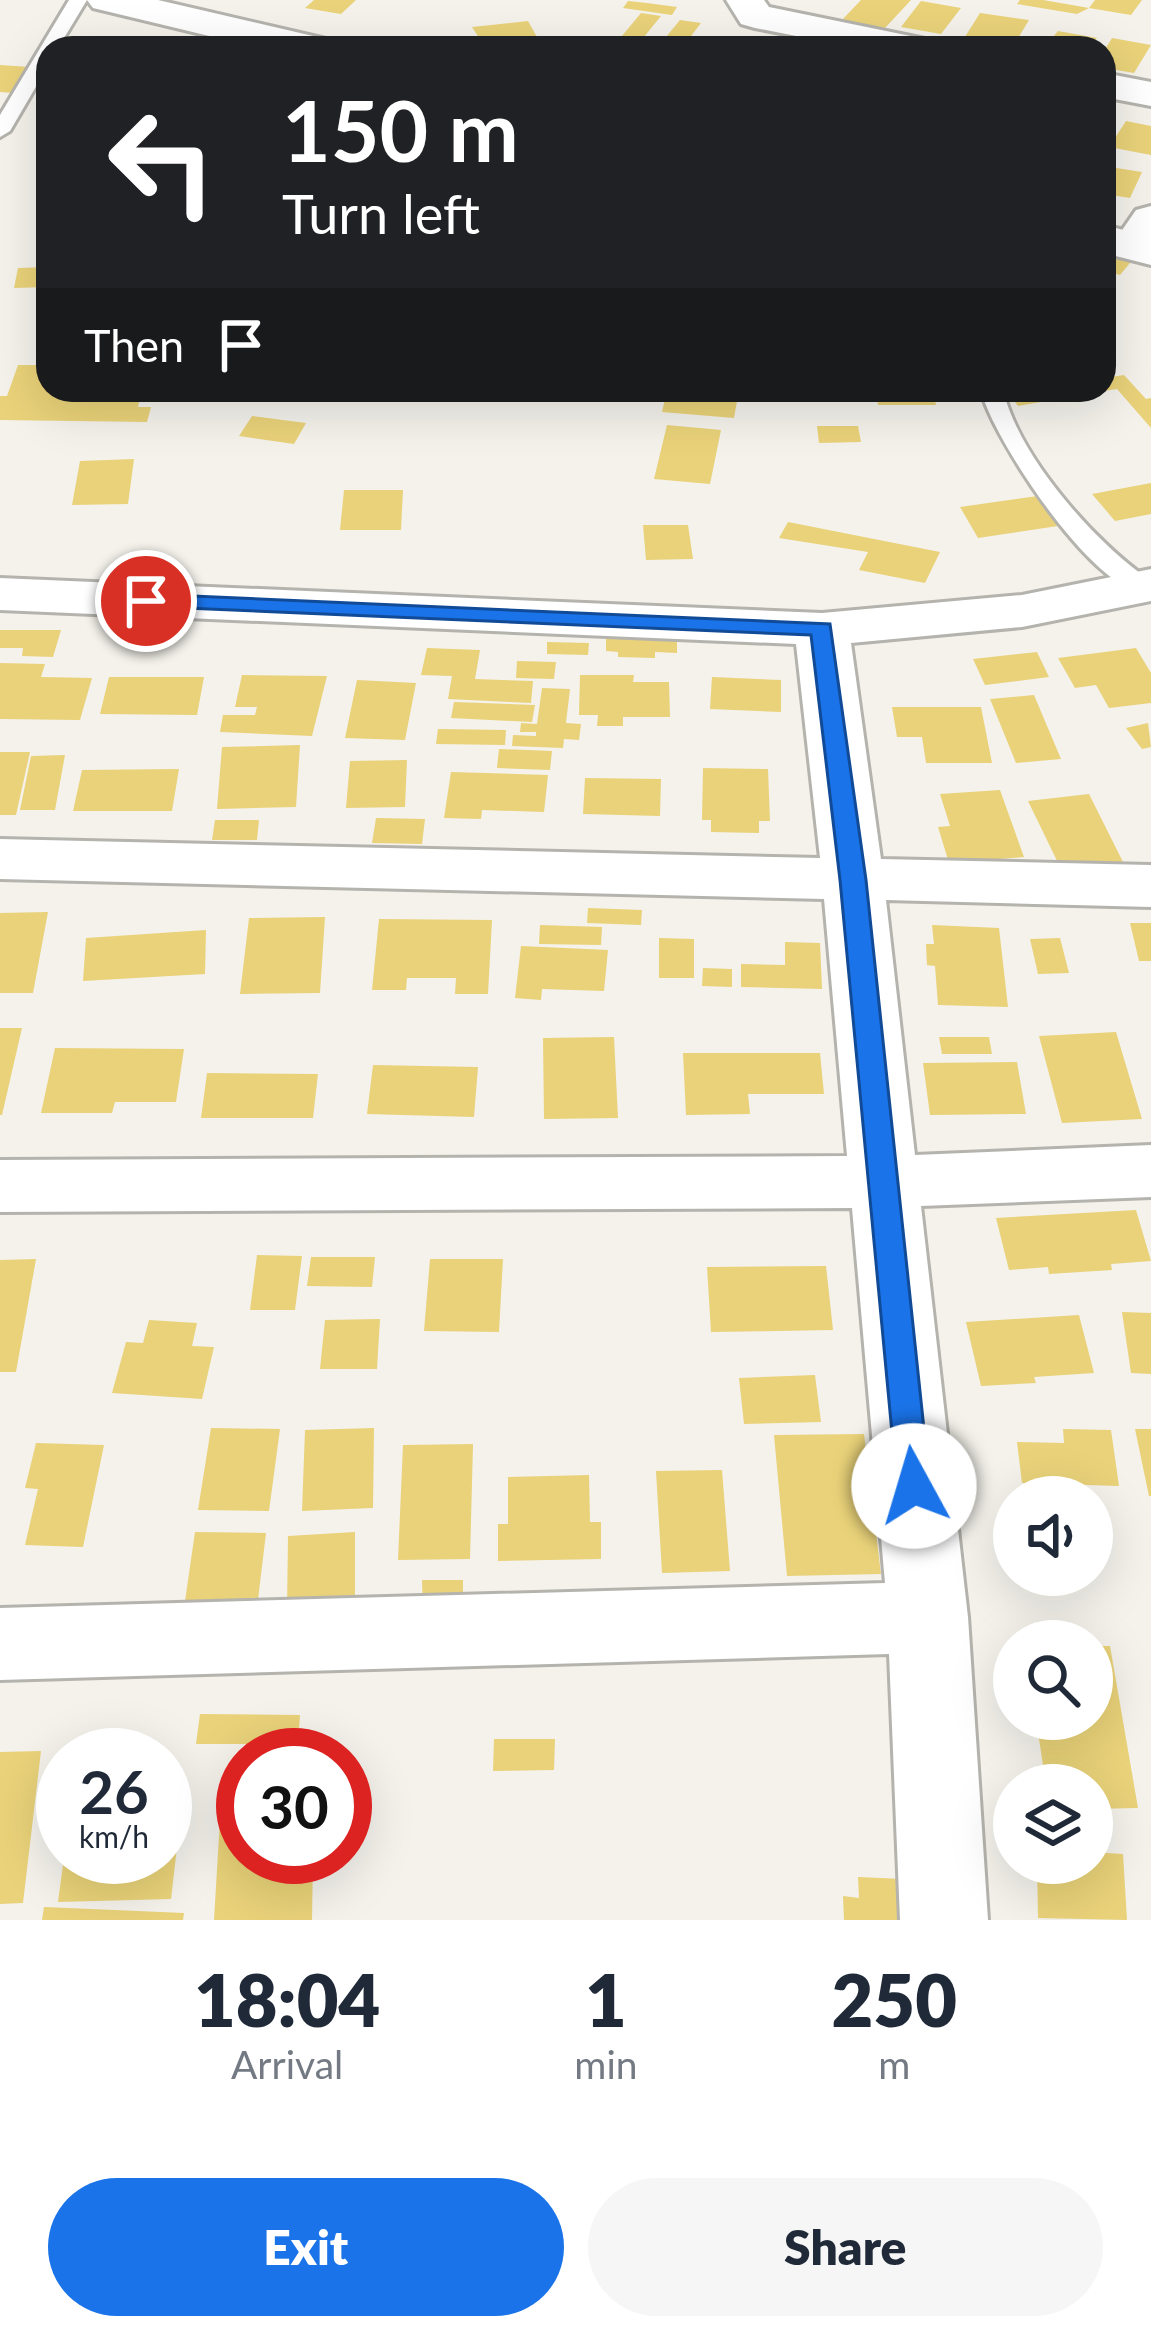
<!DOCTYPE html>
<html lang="en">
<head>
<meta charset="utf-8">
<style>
  :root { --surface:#fff; --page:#f6f6f7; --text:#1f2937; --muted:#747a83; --accent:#1a73e8 }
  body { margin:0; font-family:Lato,sans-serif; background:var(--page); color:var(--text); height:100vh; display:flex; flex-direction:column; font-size:45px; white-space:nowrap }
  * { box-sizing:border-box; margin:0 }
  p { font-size:39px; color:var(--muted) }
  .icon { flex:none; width:66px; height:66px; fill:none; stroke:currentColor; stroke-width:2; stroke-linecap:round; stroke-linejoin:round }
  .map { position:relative; height:1920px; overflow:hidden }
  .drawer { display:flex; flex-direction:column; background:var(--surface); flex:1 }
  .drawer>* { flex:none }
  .hud { position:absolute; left:36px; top:36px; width:1080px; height:366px; border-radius:36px; box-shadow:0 12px 48px #0002; background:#202124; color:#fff; overflow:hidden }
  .buttons { position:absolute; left:993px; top:1476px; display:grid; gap:24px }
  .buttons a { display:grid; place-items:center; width:120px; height:120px; border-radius:50%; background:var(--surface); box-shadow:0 12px 48px #0002; font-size:60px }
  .speed { position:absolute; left:36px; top:1728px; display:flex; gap:24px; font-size:60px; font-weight:700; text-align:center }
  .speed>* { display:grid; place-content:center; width:156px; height:156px; border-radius:50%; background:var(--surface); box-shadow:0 12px 48px #0002; line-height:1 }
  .speed small { font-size:30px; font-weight:400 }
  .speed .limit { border:18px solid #d22; background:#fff; color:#111 }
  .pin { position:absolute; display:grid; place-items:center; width:102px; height:102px; color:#fff; margin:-51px; border:6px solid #fff; border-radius:50%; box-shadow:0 3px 12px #0007 }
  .me { position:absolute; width:132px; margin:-66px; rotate:354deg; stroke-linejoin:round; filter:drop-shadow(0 0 9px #0008) }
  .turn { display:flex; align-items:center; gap:42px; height:252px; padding:0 48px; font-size:54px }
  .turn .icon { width:156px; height:156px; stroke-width:2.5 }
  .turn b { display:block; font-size:84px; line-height:102px }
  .then { display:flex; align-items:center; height:114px; padding:0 48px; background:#0003; gap:24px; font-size:45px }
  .eta { display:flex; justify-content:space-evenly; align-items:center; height:204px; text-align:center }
  .eta b { font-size:72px; font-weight:800; line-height:84px }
  .cta { display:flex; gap:24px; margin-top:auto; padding:24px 48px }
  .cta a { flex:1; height:138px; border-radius:72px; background:var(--accent); color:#fff; font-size:48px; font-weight:800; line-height:138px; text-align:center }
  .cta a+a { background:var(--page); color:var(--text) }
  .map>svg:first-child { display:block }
</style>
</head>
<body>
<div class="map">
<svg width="1151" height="1920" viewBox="0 0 1151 1920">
  <rect width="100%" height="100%" fill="#f4f2eb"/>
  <path fill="#e9d279" d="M314,0h42l-15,14 -36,-6z
    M861,0h50l-26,28 -43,-8z
    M1020,0h23l46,8 -12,6 -60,-10z
    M1095,0h47l-11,15 -42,-7z
    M628,1l19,2 30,4 -5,8 -49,-7z
    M921,1l40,7 -20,26 -40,-7z
    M641,13l20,3 -26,32h-23z
    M980,13l49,7 -17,28 -43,-1 3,-5 -9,-2z
    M680,20l21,3 -19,25h-25z
    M528,21l14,25 -79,2 -3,-4 21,-3 -9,-14z
    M1058,31l39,7 -8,10h-45z
    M1112,38l39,7 -17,28 -30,-5v-17z
    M0,65l30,2 -17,26 -13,-1z
    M1126,121l25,5v29l-42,-8z
    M1104,166l38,6 -12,26 -26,-4z
    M1104,249l31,8 -15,18 -16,-4z
    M48,267v20l-34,1 4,-20z
    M18,365h30v25h94l-4,17h13l-4,15 -147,-2v-24h7z
    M1124,375l22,24 5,-1v30l-34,-39 -13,2v-13z
    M667,390h72l-5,28 -72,-6z
    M876,390h57l3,15h-58z
    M1034,390h64v2l-80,14 -9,-12z
    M252,416l54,7 -12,21 -55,-8z
    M667,425l54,5 -11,54 -56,-5z
    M817,426h41l3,16 -42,1z
    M134,459l-6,45 -56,1 8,-44z
    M1151,483v31l-36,7 -23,-27z
    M344,490h59l-2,40h-61z
    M1038,496l20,30 -80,12 -18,-31z
    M788,522l152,30 -15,31 -66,-13 9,-18 -89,-14z
    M643,525h45l5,34 -47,1z
    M0,630h61l-8,27 -31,-1 1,-8h-23z
    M606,634l71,2v17l-22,-1v6l-37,-1v-5l-12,-1z
    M547,642l42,1 -1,12 -41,-1z
    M427,648l53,2 -5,29 58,2 -2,22 -83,-4 4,-23 -31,-1z
    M1136,648l15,25v30l-42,5 -13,-23 -21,3 -17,-30z
    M1037,652l12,25 -64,8 -12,-26z
    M517,661l39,1 -2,17 -38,-1z
    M0,663l45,1 -4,13 51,1 -12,42 -80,-1z
    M242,675l85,1 -15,60 -92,-4 3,-17h32l2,-8h-22z
    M580,675h54l-1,7h36l1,35h-47v9h-26l1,-11h-19z
    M109,677h95l-7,38 -97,-1z
    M712,677l69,3v32l-71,-3z
    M357,680l59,3 -11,57 -60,-2z
    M542,688l28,1 -4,34 15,1 -2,16 -15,-1 -1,9 -51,-2 1,-11 23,1v-4h-16l1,-9 16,1z
    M1034,695l27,64 -45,4 -26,-64z
    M454,702l81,3 -3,17 -81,-4z
    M892,707h89l11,56h-66l-4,-26h-25z
    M1148,723l3,24 -9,2 -16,-21z
    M438,729l68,1 -1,15 -69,-1z
    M300,745l-4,62 -79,2 5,-62z
    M499,749l53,2 -2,19 -53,-2z
    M0,752h30l-14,63h-16z
    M65,755l-10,55h-35l11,-54z
    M407,760l-2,47 -59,1 4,-47z
    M703,768l65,1 2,52h-11v12l-48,-1v-12h-9z
    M179,769l-7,42h-99l9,-41z
    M451,772l97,3 -4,37 -62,-2 -1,9 -37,-1z
    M585,778l76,1 -1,37 -77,-2z
    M1000,790l24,67 -75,6 -11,-36 12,-1 -10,-32z
    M1089,794l34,68 -62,7 -33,-68z
    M376,818l49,1 -3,25 -50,-1z
    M215,820h44l-2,20h-45z
    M588,908l54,2 -1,15 -54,-2z
    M48,912l-15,81h-33v-80z
    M325,917l-5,76 -80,1 9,-76z
    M379,919l113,1 -4,74h-33l1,-16h-49l-1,12h-34z
    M1130,923h21v38h-12z
    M540,925l62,2 -1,18 -62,-1z
    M932,925l67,3 9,79 -70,-2 -3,-39 -8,-1 -1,-21h8z
    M206,930l-1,44 -122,7 3,-43z
    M659,938l35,1v39h-35z
    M1060,938l9,35 -31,1 -8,-35z
    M785,942l35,1 2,46 -81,-2v-23l44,1z
    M521,946l87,4 -4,41 -62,-2 -1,11 -26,-2z
    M703,968l29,1v18l-30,-1z
    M0,1028h22l-20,87h-2z
    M1116,1032l26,87 -80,4 -23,-87z
    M614,1037l4,81 -74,1 -1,-81z
    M939,1037h50l3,17h-50z
    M55,1048l129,1 -8,53h-61l-3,11h-71z
    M683,1053h137l4,41h-76l2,20 -64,1z
    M1017,1062l9,52 -96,1 -7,-52z
    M373,1065l105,2 -4,50 -107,-3z
    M207,1073l111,1 -5,44h-112z
    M1136,1210l15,51 -40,3 1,6 -63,4 -1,-7 -39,3 -13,-52z
    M257,1255l45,1 -7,54h-45z
    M311,1257h64l-3,30 -65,-1z
    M36,1259l-20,113h-16v-112z
    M430,1259h73l-4,73 -75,-1z
    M826,1266l7,64 -122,2 -4,-65z
    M1122,1312l29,1v61l-20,-1z
    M1079,1315l15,58 -60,4 2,6 -55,3 -15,-64z
    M380,1319l-3,50h-57l5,-49z
    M149,1320l48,3 -5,23 22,1 -12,52 -90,-6 14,-51 17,1z
    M815,1375l6,47 -77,2 -5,-46z
    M211,1428l69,1 -11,82 -71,-1z
    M374,1428l-1,80 -71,3 3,-81z
    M1063,1429l48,1 8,56 -97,-3 -5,-41 47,1z
    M1135,1429h16v67h-2z
    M864,1434l17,140 -94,2 -13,-141z
    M36,1443l68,2 -21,102 -58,-2 13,-56 -13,-1z
    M473,1444l-3,115 -72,1 5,-115z
    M722,1470l8,101 -68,2 -6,-102z
    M589,1475l1,47h11v37l-103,2v-37h10v-47z
    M195,1532l71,1 -9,75h-73z
    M355,1532v75l-68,4 1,-75z
    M422,1580h41v33l-40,2z
    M1092,1646h18l28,162 -46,1v-24h-46l-10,-66h56z
    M200,1714l100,1 -2,29h-102z
    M494,1739h61l-1,31 -61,1z
    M130,1747l-1,8h-53l1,-7z
    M41,1751l-18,152 -23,1v-152z
    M243,1785v72h70l-1,63h-98l8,-134z
    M178,1839l-7,60 -113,3 6,-45h101v-17z
    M1092,1852l31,2 4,66 -89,-2 -1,-55h55z
    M858,1877l68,3 3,40h-85l-1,-24 16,2z
    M44,1907l140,6 -1,7h-141z"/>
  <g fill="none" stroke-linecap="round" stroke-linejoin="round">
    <g stroke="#b5b3ad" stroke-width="6">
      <path id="service" d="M69,0h18l-29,48h-10v18l-38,65 -10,6v-22z
        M981,390h22c16,67 92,153 148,191v12c-52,9 -160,-157 -170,-203z"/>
    </g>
    <g stroke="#b5b3ad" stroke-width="6">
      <path id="minor" d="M726,0h38l5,7 161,33 6,8h-79l-102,-20 -14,-4z
        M1104,73l47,9v24l-47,-9z
        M1151,206v46l-18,7 -16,-4 -6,-9 25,-36z
        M1151,569v32l-129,26 -171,16 30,216 270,6v42l-265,-7 29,255 236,-10v52l-230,9 47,411 20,303h-88l-11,-266 -889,26v-72l885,-25 -33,-375 -852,4v-52l847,-4 -23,-257 -824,-20v-40l820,19 -24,-214 -796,-34v-32l822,35 200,-18z"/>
    </g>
    <g stroke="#b5b3ad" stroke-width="6">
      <path id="tertiary" d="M87,0h71l168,39 6,9h-73l-166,-40z
        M1104,225l47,12v28l-47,-12z"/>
    </g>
    <use href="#service" fill="#fff" fill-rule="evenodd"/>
    <use href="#minor" fill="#fff" fill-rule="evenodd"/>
    <use href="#tertiary" fill="#fff" fill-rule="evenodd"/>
  </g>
  <path fill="#1a73e8" stroke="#114b97" stroke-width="3" d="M146,594l684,30 36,256 64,606 -4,10 -12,4 -12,-4 -5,-10 -57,-606 -29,-245 -673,-29v-10z"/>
</svg>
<div class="buttons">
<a><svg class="icon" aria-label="sound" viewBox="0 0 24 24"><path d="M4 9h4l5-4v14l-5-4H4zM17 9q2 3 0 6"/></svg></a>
<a><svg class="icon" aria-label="search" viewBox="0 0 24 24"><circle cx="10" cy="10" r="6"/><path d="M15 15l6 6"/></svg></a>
<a><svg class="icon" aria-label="layers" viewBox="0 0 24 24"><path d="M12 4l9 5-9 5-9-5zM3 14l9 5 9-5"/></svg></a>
</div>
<div class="speed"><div>26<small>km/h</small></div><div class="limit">30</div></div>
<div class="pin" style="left:146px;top:601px;background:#d93025"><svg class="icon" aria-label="arrive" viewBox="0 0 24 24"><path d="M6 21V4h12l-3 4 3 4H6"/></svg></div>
<svg class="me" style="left:914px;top:1486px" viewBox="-20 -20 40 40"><circle r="19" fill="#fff"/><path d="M0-13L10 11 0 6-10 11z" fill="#1a73e8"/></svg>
<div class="hud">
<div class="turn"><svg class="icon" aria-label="left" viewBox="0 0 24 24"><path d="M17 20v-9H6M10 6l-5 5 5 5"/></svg><div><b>150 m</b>Turn left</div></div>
<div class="then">Then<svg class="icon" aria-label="arrive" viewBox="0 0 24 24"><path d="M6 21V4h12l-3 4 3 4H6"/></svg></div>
</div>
</div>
<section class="drawer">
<div class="eta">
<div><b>18:04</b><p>Arrival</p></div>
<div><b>1</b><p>min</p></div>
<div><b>250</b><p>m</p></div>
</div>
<div class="cta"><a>Exit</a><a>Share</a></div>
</section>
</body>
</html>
